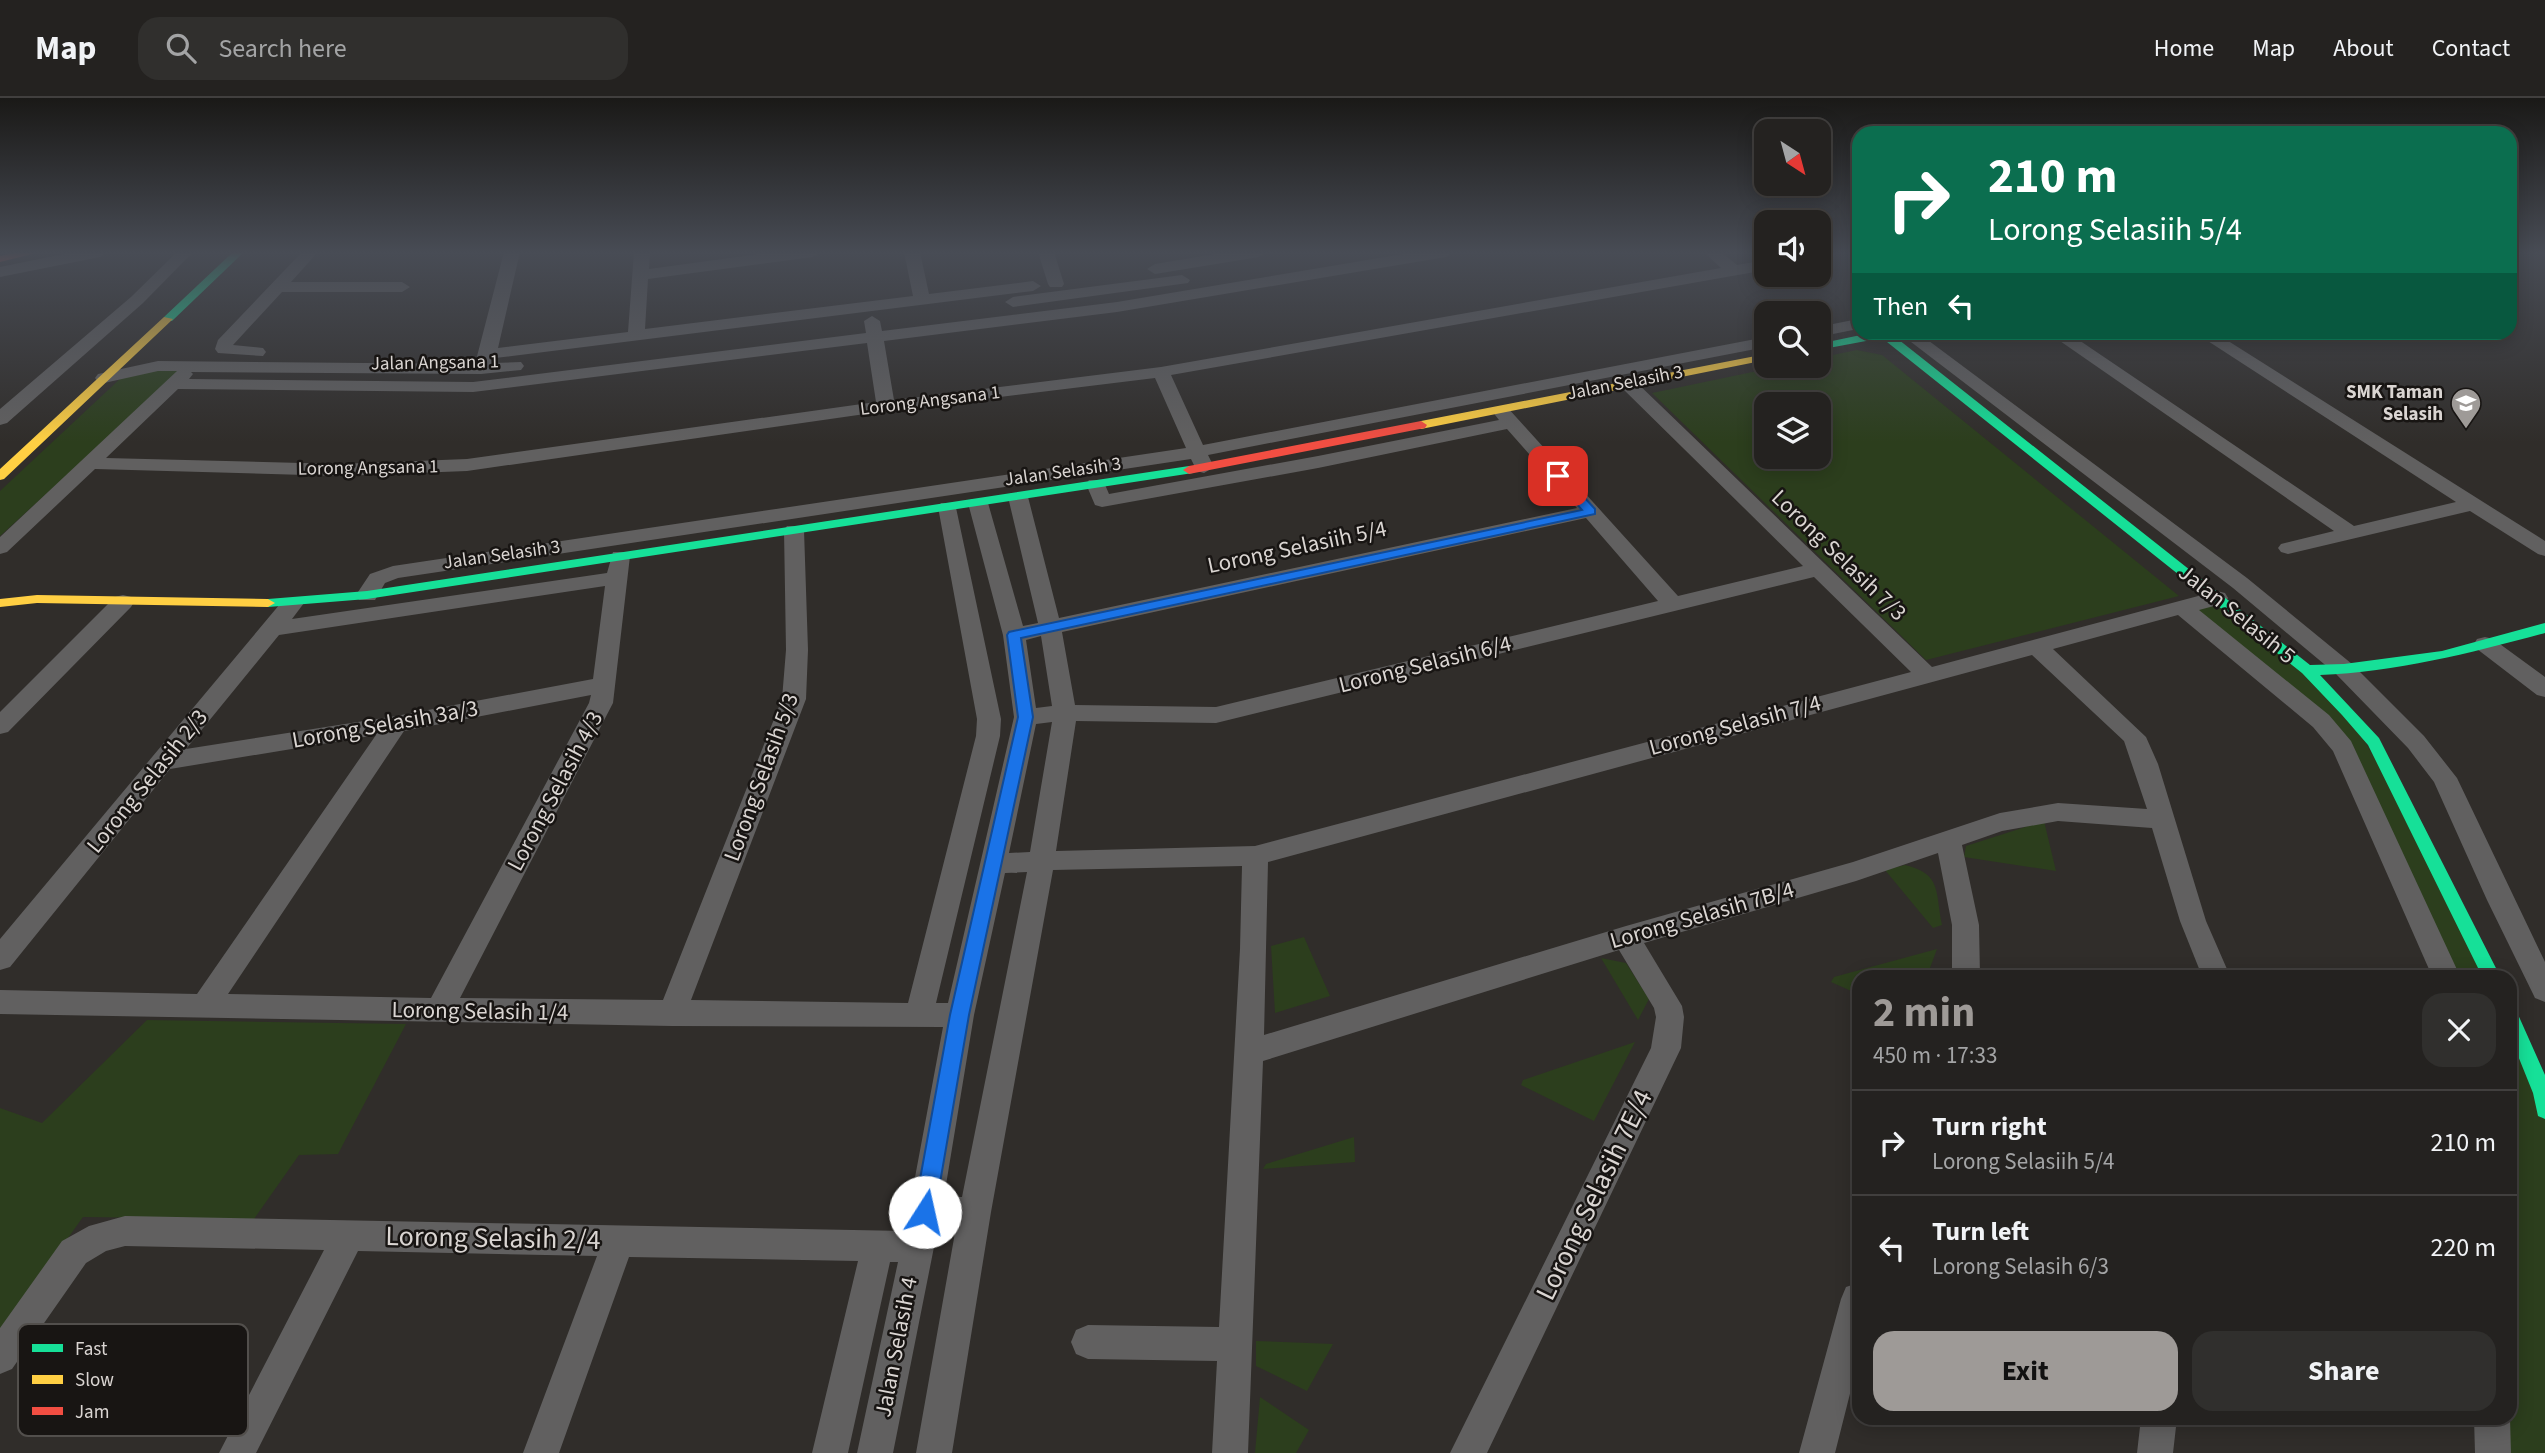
<!DOCTYPE html>
<html lang="en">
<head>
<meta charset="utf-8">
<style>
  :root { --surface:#242220; --page:#302f2d; --text:#f1f3f6; --muted:#a3a4a5; --line:#413f3e; --accent:#9e9a97 }
  body { margin:0; font-family:"Source Sans 3",sans-serif; background:var(--page); color:var(--text); height:100vh; display:flex; flex-direction:column; font-size:26px; white-space:nowrap }
  * { box-sizing:border-box; margin:0 }
  p { font-size:23px; color:var(--muted) }
  .icon { flex:none; width:38px; height:38px; fill:none; stroke:currentColor; stroke-width:2; stroke-linecap:round; stroke-linejoin:round }
  .map { position:relative; flex:1; overflow:hidden }
  .sheet { position:absolute; left:1852px; top:872px; width:665px; height:455px; display:flex; flex-direction:column; background:var(--surface); border-radius:21px; box-shadow:0 4px 18px #0003,0 0 0 2px var(--line) }
  .sheet>* { flex:none }
  .banner { position:absolute; left:1852px; top:28px; width:665px; height:214px; border-radius:21px; box-shadow:0 4px 18px #0003,0 0 0 2px var(--line); background:#0b6e4f; color:#fff; overflow:hidden }
  .needle { width:46px; rotate:144deg }
  .buttons { position:absolute; left:1754px; top:21px; display:grid; gap:14px }
  .buttons a { display:grid; place-items:center; width:77px; height:77px; border-radius:14px; background:var(--surface); box-shadow:0 4px 18px #0003,0 0 0 2px var(--line); font-size:35px }
  .pin { position:absolute; display:grid; place-items:center; width:60px; height:60px; color:#fff; margin:-30px; border-radius:14px; box-shadow:0 4px 10px #0006 }
  .me { position:absolute; width:77px; margin:-38px; rotate:10deg; stroke-linejoin:round; filter:drop-shadow(0 0 5px #0008) }
  .turn { display:flex; align-items:center; gap:24px; height:147px; padding:0 21px; font-size:32px }
  .turn .icon { width:91px; height:91px; stroke-width:2.5 }
  .turn b { display:block; font-size:49px; line-height:60px }
  .then { display:flex; align-items:center; height:66px; padding:0 21px; background:#0003; gap:14px; font-size:26px }
  .round { display:grid; place-items:center; flex:none; width:74px; height:74px; border-radius:21px; background:var(--page) }
  .overview { display:flex; align-items:center; justify-content:space-between; height:119px; padding:0 21px }
  h1 { font-size:42px; font-weight:700; line-height:52px; color:var(--accent) }
  .cta { display:flex; gap:14px; margin-top:auto; padding:14px 21px }
  .cta a { flex:1; height:80px; border-radius:21px; background:var(--accent); color:#111; font-size:28px; font-weight:700; line-height:80px; text-align:center }
  .cta a+a { background:var(--page); color:var(--text) }
  ul { padding:0; list-style:none }
  li { display:flex; align-items:center; gap:21px; height:105px; padding:0 21px; border-top:2px solid var(--line) }
  li div { flex:1 }
  li b { display:block; font-size:26px }
  li em { font-style:normal }
  header { display:flex; align-items:center; gap:42px; box-sizing:border-box; height:98px; padding:0 35px; background:var(--surface); border-bottom:2px solid var(--line) }
  header strong { font-size:33px }
  nav { display:flex; gap:38px; margin-inline-start:auto; font-size:24px }
  .search { width:490px; height:63px; background:var(--page); display:flex; align-items:center; gap:18px; box-sizing:border-box; padding:0 24px; border-radius:21px; color:var(--muted); font-size:26px }
  .map>svg:first-child { display:block }
</style>
</head>
<body>
<header>
<strong>Map</strong>
<div class="search"><svg class="icon" aria-label="search" viewBox="0 0 24 24"><circle cx="10" cy="10" r="6"/><path d="M15 15l6 6"/></svg>Search here</div>
<nav><a>Home</a><a>Map</a><a>About</a><a>Contact</a></nav>
</header>
<div class="map">
<svg width="2545" height="1355" viewBox="0 0 2545 1355">
  <rect width="100%" height="100%" fill="#302d2a"/>
  <path fill="#2c3e1d" fill-rule="evenodd" d="M1857,252l25,5 297,241 -253,64 -274,-267 129,-27h37v-8zM1766,306h52v53h-52z
    M160,272l21,1 -181,165v-45l122,-114z
    M2217,500l130,113 84,143 60,122h-45l-103,-229 -161,-140z
    M2044,723l12,50 -92,-14 2,-11z
    M1905,767c37,9 30,26 37,60l-9,3 -48,-58z
    M1304,839l26,59 -55,17 -4,-67z
    M1937,851l-10,27h-69v18l-27,-12 3,-5z
    M1601,860l25,5 23,36 -11,21z
    M2510,917l10,22 25,73v343h-52l-1,-35h18z
    M147,922l259,4 -68,130 -39,1 -45,64 -171,-2 -83,116v-225l42,15z
    M1635,944l-41,79 -73,-36 2,-5z
    M1354,1039l1,25 -92,7 3,-5z
    M1256,1243l77,3 -26,47 -51,-25z
    M1260,1299l49,33 -13,23h-41z"/>
  <g fill="none" stroke-linecap="round" stroke-linejoin="round">
    <path fill="#616060" fill-rule="evenodd" d="M74,154h33l-7,5 -100,20v-10z
      M177,154h16l-50,51 -136,120 -7,2v-16l131,-112z
      M302,154h16l-27,30h111l8,5 -8,5h-120l-49,53 30,3 3,4 -3,4 -45,-3 -3,-4 3,-9z
      M504,154h16l-22,96 130,-16 6,-80h16l-1,17 125,-17h46l-7,5 -165,22 -3,50 268,-33 -9,-44h16l9,42 104,-13 8,5 -8,5 -538,67 -2,5 28,-1 3,4 -3,4 -40,4 -290,-2 2,2 -4,5 284,3 393,-49 -2,-12 8,-5 8,5 2,10 235,-29 298,-50h38l-7,5 -329,55 -233,29 10,59 267,-33 560,-99 -17,-16h17l16,13 29,-5v10l-595,105 32,70 563,-108v10l-558,108 6,12 -10,6 -7,-2 -6,-12 -793,119 -13,5 -10,17h-16l-3,-5 14,-21 23,-8 793,-118 -31,-70 -269,33 -419,60 -127,5 -245,-7 -88,83 -7,2v-17l177,-166h-19l-54,12 -6,-1 -3,-4 3,-4 60,-13 317,3zM867,245l9,59 -409,57 -127,5 -234,-6 72,-69 295,3z
      M1038,154h16l10,32 -2,3h-12l-2,-3z
      M1227,154h39l-7,5 -104,17 -8,-5 8,-5z
      M1818,154h25l-25,9z
      M1182,177l8,5 -2,3 -175,24 -8,-5 8,-5z
      M1858,221v10l-40,8v-10z
      M1898,234h19l330,246 105,86 72,72 33,42 88,184v40l-10,-4 -48,-98 -53,-118 -26,-34 -72,-74 -103,-86z
      M2047,234h20l287,194 102,-24 -262,-170h20l331,209v15l-7,-2 -68,-43 -182,43 -7,-2 -3,-4 3,-4 53,-13z
      M1627,280l6,1 299,288 285,-76 8,2 3,5 -3,5 -26,7 130,105 22,26 109,235h-28l-99,-225 -20,-24 -135,-112 -125,34 93,88 12,27 48,157 24,55h-28l-22,-55 -28,-93 -94,-7 -56,10 -40,14 17,80 1,51h-28v-51l-14,-72 -82,28 -212,62 38,63 2,11 -3,31 -194,405h-37l201,-405 5,-31 -2,-9 -35,-58 -356,111 -15,392h-36l5,-92 -129,-2 -12,-5 -5,-12 5,-12 12,-5 131,2 21,-378 2,-83 -189,4 -62,342 -39,241h-36l40,-226h-18l-45,226h-36l41,-191h-8l-42,191h-36l46,-192 -229,-4 -70,196h-36l74,-197 -239,-5 -102,202h-37l105,-203 -199,-4 -19,5 -20,12 -74,106 -12,5v-46l62,-87 27,-15 36,-10 780,15 38,-204 -271,-1 -672,-12v-24l197,4 179,-259 -206,34 -160,198 -10,3v-31l285,-341h16l3,5 -12,16 315,-46 6,-21h14l3,4 -17,147 -153,295 203,2 119,-301 4,-49 -2,-120 3,-4h14l3,4 4,120 -2,49 -115,301 217,3 68,-267 1,-17 -39,-212 3,-4h14l46,216 -1,17 -64,267h12l66,-286 -11,-82 -35,-132 3,-4h14l3,4 35,123 15,-3 -30,-126 3,-4h14l3,4 31,121 518,-110 -70,-79 -189,39 -216,39 -7,-2 -9,-21 3,-4h14l6,14 209,-38 181,-36 -7,-9 9,-5 6,1 171,189 125,-30 -182,-179 -3,-4 3,-4zM1586,420l72,83 -442,106 -141,-2 -13,-73zM1814,479l97,95 -656,174 -199,5 20,-130 140,2zM605,488l-12,93 -197,37 -210,33 93,-114zM1041,538l11,70 -16,2 -10,-68zM2032,557l92,86 23,68 -89,-6 -58,10 -147,49 -227,64 -362,109 4,-173zM591,597l-2,8 -158,295 -203,-4 176,-263zM1052,624l-22,130 -21,1 27,-129zM1027,774l-65,325h-18l30,-182 31,-142z
      M123,497l8,2 3,5 -3,5 -123,125 -8,2v-22l115,-115z
      M2485,539l8,2 52,38v20l-8,-2 -60,-46 -3,-5 3,-5z
      M1858,1185v79l-23,91h-36l42,-154 5,-12z
      M2141,1320h36l-4,35h-36z
      M2474,1320l36,-1 1,36h-36z"/>
    <path fill="#16e098" fill-rule="evenodd" d="M233,154h11l-72,69h-8v-4z
      M1875,234h14l421,333 34,-1 98,-13 103,-28v10c-74,20 -148,39 -225,42l59,63 121,238h-18l-114,-231 -26,-30 -40,-42 -420,-335 -64,12v-6z
      M1189,368l6,4 -2,3 -826,126 -99,8 -7,-4 7,-4 99,-8z
      M2510,909l6,3 29,65v44l-7,-3 -5,-23 -23,-57z"/>
    <path fill="#ffcf43" fill-rule="evenodd" d="M164,219l9,2 -169,160 -4,1v-11z
      M1766,256v6l-345,69 -6,-4 6,-4z
      M37,497l231,4 7,4 -7,4 -231,-4 -37,4v-8z"/>
    <path fill="#f24e42" fill-rule="evenodd" d="M18,154h22l-40,10v-6z
      M1421,323l6,4 -2,3 -236,46 -6,-4 6,-4z"/>
  </g>
  <linearGradient id="sky" x2="0" y2="1"><stop stop-color="#1a1917"/><stop offset="0.45" stop-color="#484c55"/><stop offset="1" stop-color="#484c55" stop-opacity="0"/></linearGradient>
  <rect width="2545" height="344" fill="url(#sky)"/>
  <path fill="#1a73e8" stroke="#114b97" stroke-width="2" d="M1558,374l4,1 33,36v5l-574,124 12,79 -64,298 -34,197 -3,7 -7,2 -7,-2 -4,-7 36,-197 68,-298 -11,-82 2,-3 573,-122 -30,-34z"/>
  <defs>
    <g id="school-pin" transform="scale(1.575)"><path d="M0 17L-7.5 6A9.5 9.5 0 1 1 7.5 6Z" fill="#9e9a97" stroke="#181513"/><path d="M0-5L7-2L0 1L-7-2ZM-4 1L0 2.5L4 1V4Q0 6-4 4Z" fill="#fff"/></g>
  </defs>
  <g fill-rule="evenodd">
    <use href="#school-pin" x="2466" y="305"/>
  </g>
  <g text-anchor="middle" dominant-baseline="central" stroke-width="5" stroke-linejoin="round" paint-order="stroke">
    <g font-size="19" fill="#dad5d2" stroke="#181513">
      <text transform="translate(435 265) rotate(-1)">Jalan Angsana 1</text>
      <text transform="translate(1625 285) rotate(-11)">Jalan Selasih 3</text>
      <text transform="translate(930 303) rotate(-7)">Lorong Angsana 1</text>
      <text transform="translate(368 370) rotate(-1)">Lorong Angsana 1</text>
      <text transform="translate(1063 374) rotate(-8)">Jalan Selasih 3</text>
      <text transform="translate(502 457) rotate(-8)">Jalan Selasih 3</text>
    </g>
    <g font-size="19" font-weight="bold" fill="#dad5d2" stroke="#181513" text-anchor="end">
      <text x="2443" y="294">SMK Taman<tspan x="2443" dy="22">Selasih</tspan></text>
    </g>
    <g font-size="23" fill="#dad5d2" stroke="#181513">
      <text transform="translate(1297 449) rotate(-12)">Lorong Selasiih 5/4</text>
      <text transform="translate(1839 457) rotate(44)">Lorong Selasih 7/3</text>
      <text transform="translate(2237 516) rotate(39)">Jalan Selasih 5</text>
      <text transform="translate(1425 566) rotate(-14)">Lorong Selasih 6/4</text>
      <text transform="translate(385 626) rotate(-10)">Lorong Selasih 3a/3</text>
      <text transform="translate(1735 627) rotate(-15)">Lorong Selasih 7/4</text>
      <text transform="translate(761 679) rotate(-70)">Lorong Selasih 5/3</text>
      <text transform="translate(147 683) rotate(-51)">Lorong Selasih 2/3</text>
      <text transform="translate(555 693) rotate(-62)">Lorong Selasih 4/3</text>
      <text transform="translate(1702 817) rotate(-16)">Lorong Selasih 7B/4</text>
      <text transform="translate(480 913) rotate(1)">Lorong Selasih 1/4</text>
      <text transform="translate(896 1249) rotate(-79)">Jalan Selasih 4</text>
    </g>
    <g font-size="28" fill="#dad5d2" stroke="#181513">
      <text transform="translate(1594 1097) rotate(-64)">Lorong Selasih 7E/4</text>
      <text transform="translate(493 1140) rotate(1)">Lorong Selasih 2/4</text>
    </g>
  </g>
  <rect x="18" y="1226" width="230" height="112" rx="10" fill="#181513" stroke="#524f4c" stroke-width="2"/>
  <rect x="32" y="1246" width="31" height="8" fill="#16e098"/>
  <rect x="32" y="1277" width="31" height="9" fill="#ffcf43"/>
  <rect x="32" y="1309" width="31" height="8" fill="#f24e42"/>
  <g font-size="19" fill="#dad5d2">
    <text x="75" y="1257">Fast</text>
    <text x="75" y="1288">Slow</text>
    <text x="75" y="1320">Jam</text>
  </g>
</svg>
<div class="buttons">
<a><svg class="needle" viewBox="-14 -14 28 28"><path d="M0-13l5 13h-10z" fill="#e53935"/><path d="M0 13l5-13h-10z" fill="#a3a4a5"/></svg></a>
<a><svg class="icon" aria-label="sound" viewBox="0 0 24 24"><path d="M4 9h4l5-4v14l-5-4H4zM17 9q2 3 0 6"/></svg></a>
<a><svg class="icon" aria-label="search" viewBox="0 0 24 24"><circle cx="10" cy="10" r="6"/><path d="M15 15l6 6"/></svg></a>
<a><svg class="icon" aria-label="layers" viewBox="0 0 24 24"><path d="M12 4l9 5-9 5-9-5zM3 14l9 5 9-5"/></svg></a>
</div>
<div class="pin" style="left:1558px;top:378px;background:#d93025"><svg class="icon" aria-label="arrive" viewBox="0 0 24 24"><path d="M6 21V4h12l-3 4 3 4H6"/></svg></div>
<svg class="me" style="left:925px;top:1114px" viewBox="-20 -20 40 40"><circle r="19" fill="#fff"/><path d="M0-13L10 11 0 6-10 11z" fill="#1a73e8"/></svg>
<div class="banner">
<div class="turn"><svg class="icon" aria-label="right" viewBox="0 0 24 24"><path d="M7 20v-9h11M14 6l5 5-5 5"/></svg><div><b>210 m</b>Lorong Selasiih 5/4</div></div>
<div class="then">Then<svg class="icon" aria-label="left" viewBox="0 0 24 24"><path d="M17 20v-9H6M10 6l-5 5 5 5"/></svg></div>
</div>
<section class="sheet">
<div class="overview"><div><h1>2 min</h1><p>450 m · 17:33</p></div><a class="round"><svg class="icon" aria-label="close" viewBox="0 0 24 24"><path d="M6 6l12 12M18 6L6 18"/></svg></a></div>
<ul>
<li><svg class="icon" aria-label="right" viewBox="0 0 24 24"><path d="M7 20v-9h11M14 6l5 5-5 5"/></svg><div><b>Turn right</b><p>Lorong Selasiih 5/4</p></div><em>210 m</em></li>
<li><svg class="icon" aria-label="left" viewBox="0 0 24 24"><path d="M17 20v-9H6M10 6l-5 5 5 5"/></svg><div><b>Turn left</b><p>Lorong Selasih 6/3</p></div><em>220 m</em></li>
</ul>
<div class="cta"><a>Exit</a><a>Share</a></div>
</section>
</div>
</body>
</html>
